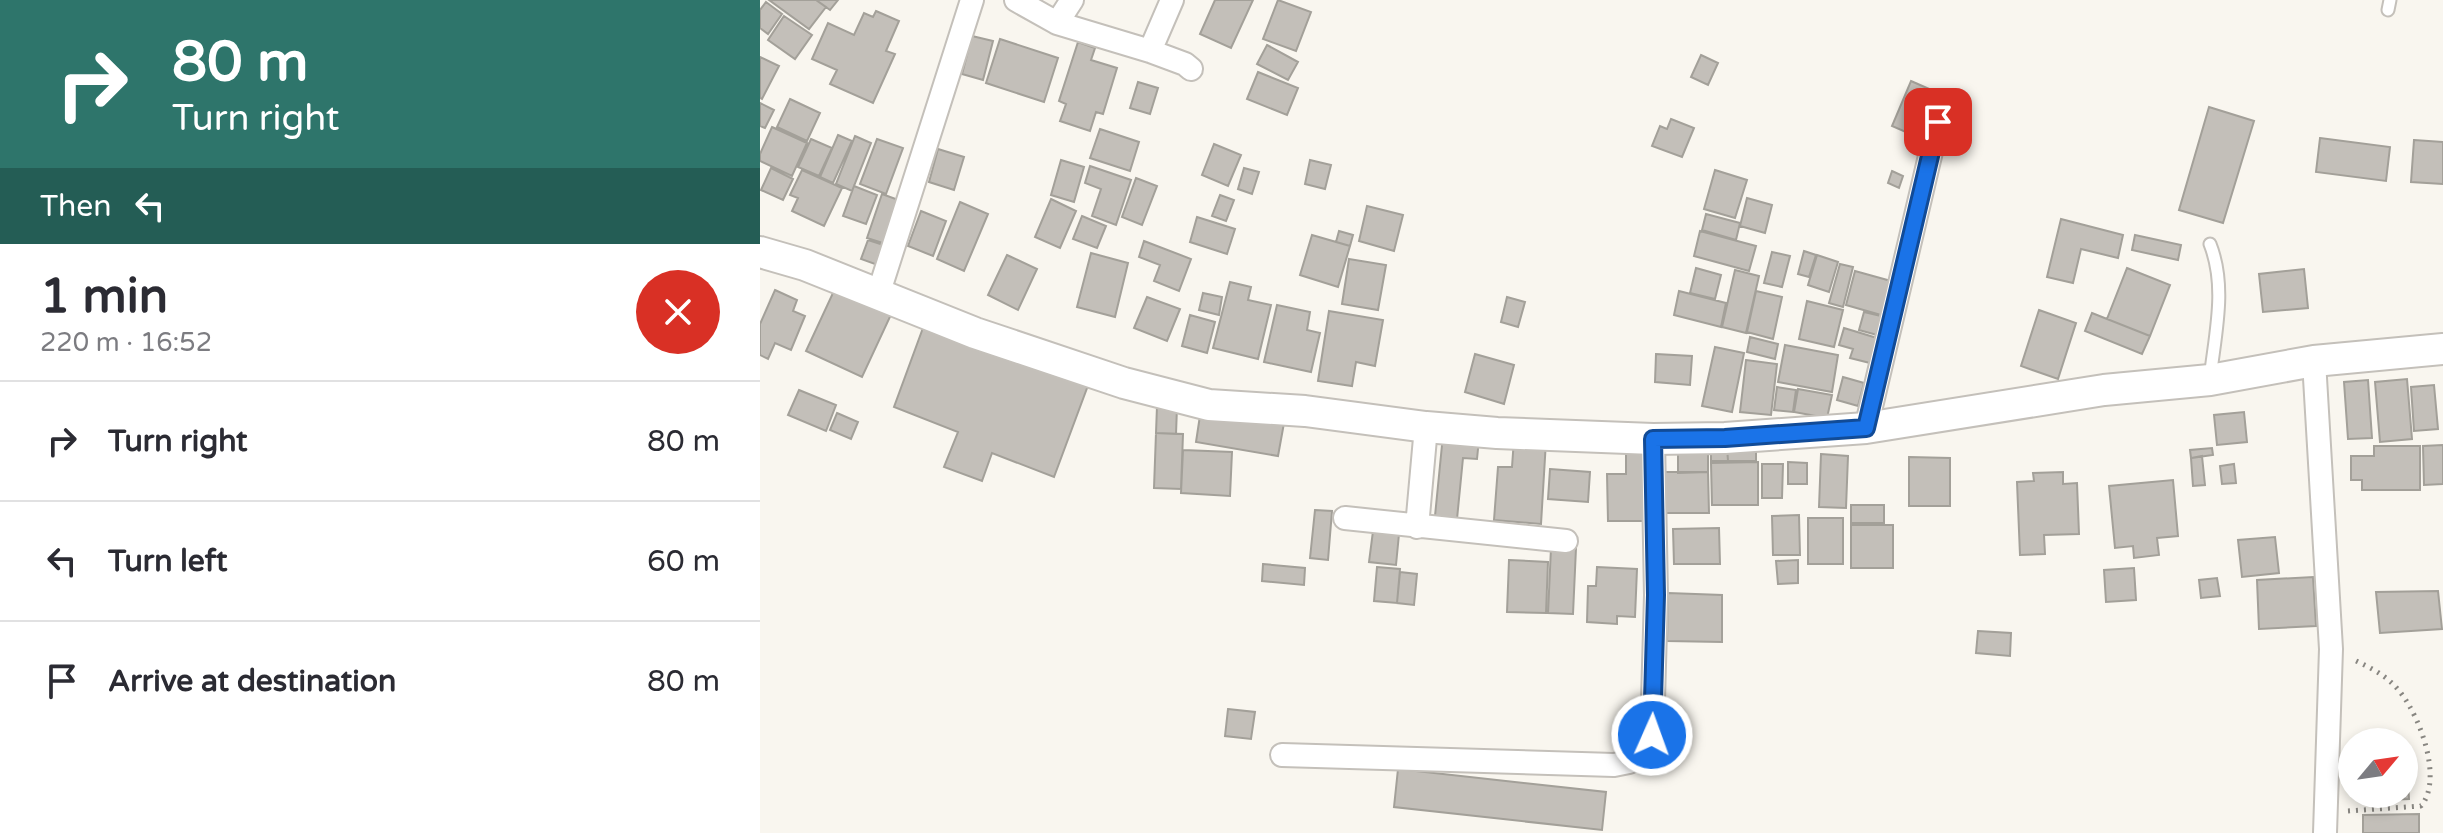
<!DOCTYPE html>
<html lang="en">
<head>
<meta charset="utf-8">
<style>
  :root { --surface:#fff; --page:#f7f7f7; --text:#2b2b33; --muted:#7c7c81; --line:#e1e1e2 }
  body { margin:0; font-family:"Varela Round",sans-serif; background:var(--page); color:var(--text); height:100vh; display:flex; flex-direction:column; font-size:30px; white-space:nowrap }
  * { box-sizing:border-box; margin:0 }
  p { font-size:26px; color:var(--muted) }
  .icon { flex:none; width:44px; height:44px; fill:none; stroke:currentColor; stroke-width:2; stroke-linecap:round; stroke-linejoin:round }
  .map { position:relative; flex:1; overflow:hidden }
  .panel { display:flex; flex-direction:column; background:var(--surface); width:760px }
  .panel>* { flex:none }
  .top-card { background:#2e756b; color:#fff; overflow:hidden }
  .needle { width:52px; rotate:61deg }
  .buttons { position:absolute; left:1578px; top:728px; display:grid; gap:16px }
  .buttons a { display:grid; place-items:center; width:80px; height:80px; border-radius:50%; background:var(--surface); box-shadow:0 4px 12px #0003; font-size:40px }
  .pin { position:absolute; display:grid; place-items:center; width:68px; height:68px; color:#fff; margin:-34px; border-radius:16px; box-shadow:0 4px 12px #0006 }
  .me { position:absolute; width:88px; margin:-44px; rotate:2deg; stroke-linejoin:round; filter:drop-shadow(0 0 6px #0008) }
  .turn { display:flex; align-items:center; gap:28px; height:168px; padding:0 40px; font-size:36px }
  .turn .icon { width:104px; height:104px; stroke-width:2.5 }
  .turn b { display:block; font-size:56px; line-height:68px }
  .then { display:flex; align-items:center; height:76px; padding:0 40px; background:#0003; gap:16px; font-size:30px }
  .round { display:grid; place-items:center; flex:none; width:84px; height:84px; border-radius:42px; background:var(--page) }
  .summary { display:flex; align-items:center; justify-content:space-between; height:136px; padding:0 40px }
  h1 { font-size:48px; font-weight:700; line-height:60px }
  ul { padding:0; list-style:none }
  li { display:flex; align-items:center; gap:24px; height:120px; padding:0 40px; border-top:2px solid var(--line) }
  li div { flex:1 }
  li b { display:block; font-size:30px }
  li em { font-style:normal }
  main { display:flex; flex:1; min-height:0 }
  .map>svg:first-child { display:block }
</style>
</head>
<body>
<main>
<section class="panel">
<div class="top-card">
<div class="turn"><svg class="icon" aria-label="right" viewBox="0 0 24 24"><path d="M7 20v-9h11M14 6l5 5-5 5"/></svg><div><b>80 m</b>Turn right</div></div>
<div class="then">Then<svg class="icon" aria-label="left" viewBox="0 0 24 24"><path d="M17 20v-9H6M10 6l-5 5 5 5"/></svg></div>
</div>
<div class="summary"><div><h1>1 min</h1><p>220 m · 16:52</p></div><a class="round" style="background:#d93025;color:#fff"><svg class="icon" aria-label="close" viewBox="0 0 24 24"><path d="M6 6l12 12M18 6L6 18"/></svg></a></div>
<ul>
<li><svg class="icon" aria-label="right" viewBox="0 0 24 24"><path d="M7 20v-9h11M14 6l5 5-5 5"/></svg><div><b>Turn right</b></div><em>80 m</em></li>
<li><svg class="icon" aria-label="left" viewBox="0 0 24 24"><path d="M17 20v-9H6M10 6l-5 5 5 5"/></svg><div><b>Turn left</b></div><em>60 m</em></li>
<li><svg class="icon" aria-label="arrive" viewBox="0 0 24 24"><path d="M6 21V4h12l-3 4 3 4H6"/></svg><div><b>Arrive at destination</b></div><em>80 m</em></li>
</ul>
</section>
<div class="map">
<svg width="1683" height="833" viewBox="0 0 1683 833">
  <rect width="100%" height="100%" fill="#f9f6ef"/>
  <path fill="#c3bfb9" stroke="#a3a099" stroke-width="2" d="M9,0h47l10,7 -17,22z
    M56,0h22l-8,10z
    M455,0h38l-22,48 -31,-14z
    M518,0l33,12 -15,39 -33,-12z
    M6,2l16,12 -14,20 -8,-6v-18z
    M116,11l23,10 -13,30 9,3 -22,49 -43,-19 7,-14 -25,-11 16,-36 26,12 10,-22 9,4z
    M24,16l28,19 -17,24 -27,-19z
    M212,36l21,5 -10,39 -21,-6z
    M240,39l58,19 -14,44 -58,-19z
    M318,42l17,6 -4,12 26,8 -14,46 -7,-2 -6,19 -30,-10 6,-17 -7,-3z
    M507,45l31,17 -10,18 -31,-16z
    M941,55l17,8 -10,22 -17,-8z
    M0,57l19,9 -17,33 -2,-1z
    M498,72l40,16 -11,27 -40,-16z
    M1151,81l32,14 -19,45 -32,-14z
    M378,82l20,6 -8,26 -20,-6z
    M30,99l30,14 -13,28 -30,-14z
    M0,103l14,7 -9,18 -5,-2z
    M1449,107l45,14 -31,102 -44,-13z
    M911,119l23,9 -12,29 -30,-11 8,-20 7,3z
    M12,127l35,16 -15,33 -32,-15v-7z
    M340,129l39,13 -9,29 -40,-13z
    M78,135l14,6 -19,42 -13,-6z
    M95,136l16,7 -19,48 -16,-7z
    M1560,138l70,9 -4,34 -70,-9z
    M51,139l21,9 -13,28 -21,-9z
    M117,139l26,9 -17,46 -26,-10z
    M1654,140l29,2v42l-32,-2z
    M454,144l27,11 -13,31 -26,-11z
    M178,149l26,8 -10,33 -25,-8z
    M301,160l23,7 -10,35 -23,-7z
    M550,160l21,5 -6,24 -20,-5z
    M330,166l41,14 -15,45 -24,-9 9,-27 -16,-6z
    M11,168l22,11 -10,21 -22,-10z
    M484,168l15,4 -7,22 -14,-5z
    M42,170l40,18 -18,38 -32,-15 6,-13 -8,-3z
    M955,170l32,10 -12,38 -31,-9z
    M1132,171l11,5 -4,12 -11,-5z
    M376,178l21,8 -15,39 -20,-8z
    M94,186l23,9 -11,29 -23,-8z
    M122,194l22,8 -15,43 -22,-7z
    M460,195l14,5 -8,21 -14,-5z
    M987,198l25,7 -7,28 -25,-7z
    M291,199l25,12 -16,37 -25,-11z
    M200,202l28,12 -24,57 -27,-12z
    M607,206l36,9 -9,36 -35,-10z
    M161,211l25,10 -13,35 -25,-10z
    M946,214l34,9 -4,17 -34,-10z
    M322,216l24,10 -9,22 -24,-9z
    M437,217l38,12 -8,25 -37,-12z
    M1301,219l62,16 -5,23 -37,-9 -8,34 -26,-6z
    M579,231l14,4 -3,11 -14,-4z
    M940,231l56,15 -7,25 -55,-15z
    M552,235l38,11 -12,41 -38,-12z
    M1375,235l46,10 -3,15 -46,-10z
    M108,240l25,8 -7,20 -25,-9z
    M384,241l47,18 -12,32 -25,-10 6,-16 -21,-8z
    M1044,251l12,4 -7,22 -11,-3z
    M1012,252l18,4 -8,31 -18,-4z
    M331,253l37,10 -13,54 -38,-10z
    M247,255l30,14 -19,41 -30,-15z
    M1057,255l21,7 -9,30 -21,-7z
    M589,259l37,6 -8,45 -36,-6z
    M1080,264l13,3 -10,40 -14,-4z
    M936,268l25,7 -6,24 -25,-6z
    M1367,268l43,17 -20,51 -43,-17z
    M1544,269l4,39 -45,4 -4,-38z
    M975,270l24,6 -13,57 -24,-6z
    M1095,271l36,10 -10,34 -35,-10z
    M79,280l56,26 -33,71 -56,-26z
    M470,282l21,5 -3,13 23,5 -13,54 -45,-11z
    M15,290l22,10 -4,11 12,5 -14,34 -16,-7 -7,16 -8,-4v-31z
    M919,291l47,12 -5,24 -47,-12z
    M996,291l26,6 -9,42 -26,-7z
    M443,293l19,4 -3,18 -20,-5z
    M387,297l33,12 -13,32 -33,-13z
    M747,297l18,5 -7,25 -17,-5z
    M1047,301l36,9 -9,37 -35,-8z
    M517,305l33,7 -3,18 13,3 -9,39 -47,-10z
    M1279,310l37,13 -18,56 -37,-13z
    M569,311l54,9 -8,46 -19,-4 -4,24 -34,-5z
    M1104,312l17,4 -4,19 -18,-5z
    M1332,313l58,23 -8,18 -57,-23z
    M430,315l25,7 -8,31 -25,-7z
    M167,317l163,63 -36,97 -62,-24 -10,28 -38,-14 14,-35 -64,-25z
    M1084,328l33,10 -7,25 -20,-5 3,-9 -14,-4z
    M990,337l28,7 -3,15 -28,-7z
    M1025,345l53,10 -6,37 -54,-10z
    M955,347l29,6 -12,59 -30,-6z
    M715,354l39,11 -10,39 -39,-12z
    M896,354l36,2 -2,29 -35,-3z
    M986,360l31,4 -6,51 -31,-3z
    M1083,377l21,6 -6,23 -21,-6z
    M1647,379l5,60 -32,3 -5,-60z
    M1608,380l4,58 -24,1 -4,-57z
    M1674,385l4,44 -24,2 -3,-44z
    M1017,387l19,3 -3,22 -19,-2z
    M1038,389l34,6 -5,23 -33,-6z
    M39,390l37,15 -10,26 -38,-16z
    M397,406l20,1 -1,27 -20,-1z
    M441,409l83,14 -6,33 -82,-14z
    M1484,412l3,30 -30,3 -3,-30z
    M77,413l21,9 -7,17 -21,-9z
    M396,433l27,1 -2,55 -27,-1z
    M683,435l36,4 -2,20 -14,-1 -6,61 -22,-3z
    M754,439l32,2 -5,83 -47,-4 4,-53h14z
    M866,444h18l8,77h-44l-1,-47h19z
    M918,444h30v28l-30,1z
    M1683,445v39l-19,1 -1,-39z
    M967,446h29v15h-28z
    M1614,446h46v44h-58v-10h-11v-24h23z
    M951,447h16l1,14h-17z
    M1452,448l1,7 -22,3 -1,-8z
    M423,450l49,2 -2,44 -49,-3z
    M1061,454l27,2 -2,52 -27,-1z
    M1442,456l3,29 -12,1 -2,-28z
    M1149,457l41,1v48h-41z
    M998,462v43h-46l-1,-42z
    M1028,462l19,1v21h-19z
    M1002,464h21l-1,34h-20z
    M1474,464l2,19 -14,1 -2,-18z
    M790,469l40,3 -2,30 -40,-3z
    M900,472h48l1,41h-49z
    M1303,472v12l14,-1 2,51 -35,1 1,19 -25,1 -3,-73 17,-1 -1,-8z
    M1413,480l5,56 -21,2 2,17 -25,3 -1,-12 -18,2 -6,-62z
    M1091,505h33v18h-33z
    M555,510l17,1 -4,49 -18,-2z
    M1039,515l1,40h-27l-1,-39z
    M1048,518h35v46h-35z
    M1091,525h42v43h-42z
    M959,528l1,36h-46l-1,-35z
    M613,531l26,3 -3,31 -27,-3z
    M1515,537l4,36 -37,4 -4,-37z
    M791,548h25l-3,66 -25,-1z
    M749,560l39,2 -2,51 -39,-1z
    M1038,560v23l-20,1 -2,-23z
    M503,564l42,4 -1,17 -42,-4z
    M617,567l23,2 -3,34 -23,-2z
    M837,567l40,2 -2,48 -18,-1v8l-30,-2 1,-36h8z
    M1374,568l2,32 -30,2 -2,-32z
    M640,572l17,2 -3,31 -17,-2z
    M1553,577l3,49 -57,3 -2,-49z
    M1457,578l3,18 -19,2 -2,-18z
    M1678,591l4,38 -62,4 -4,-41z
    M908,593l54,2v47l-55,-1z
    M1218,631l33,2 -1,23 -34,-3z
    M468,709l27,3 -4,27 -26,-3z
    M1644,764h3l2,35 -48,2v-7h43z
    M638,769l208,23 -4,38 -208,-23z
    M1659,814v19h-56v-18z"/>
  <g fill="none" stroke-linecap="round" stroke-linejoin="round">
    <g stroke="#c4c0ba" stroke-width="15">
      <path id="lane" d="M1628,10l2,-10
        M1450,244c17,43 5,90 0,135"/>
    </g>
    <g stroke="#c4c0ba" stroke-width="26">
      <path id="street" d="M256,0l41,23 93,28 22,-51
        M297,23l15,-23
        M390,51l35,13 6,5
        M118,295l94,-295
        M1554,361l17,288 -6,184
        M1106,428l72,-306
        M585,518l221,23
        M657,527l9,-100
        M522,755l332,10 15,-3 11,-7 12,-20 4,-140 -3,-156"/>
    </g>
    <g stroke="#c4c0ba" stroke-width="34">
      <path id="secondary" d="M0,252l45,13 170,68 149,50 85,22 96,6 121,16 71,6 156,6 72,-1 141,-10 238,-38 106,-10 104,-19 129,-12"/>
    </g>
    <path stroke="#888681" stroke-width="5" stroke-dasharray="2 6" stroke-linecap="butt" d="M1588,811l73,-5c22,-26 0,-88 -21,-114 -12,-16 -29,-24 -46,-32"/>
    <use href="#lane" stroke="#fff" stroke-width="11"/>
    <use href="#street" stroke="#fff" stroke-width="22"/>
    <use href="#secondary" stroke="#fff" stroke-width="30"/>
  </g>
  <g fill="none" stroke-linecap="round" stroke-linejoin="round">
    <g stroke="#114b97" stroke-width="20">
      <path id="route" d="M892,735l4,-140 -3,-156 72,-1 141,-10 72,-306"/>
    </g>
    <use href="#route" stroke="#1a73e8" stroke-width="14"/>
  </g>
</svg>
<div class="buttons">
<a><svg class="needle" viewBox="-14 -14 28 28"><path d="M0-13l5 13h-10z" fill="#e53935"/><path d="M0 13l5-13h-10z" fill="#7c7c81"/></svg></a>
</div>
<div class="pin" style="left:1178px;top:122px;background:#d93025"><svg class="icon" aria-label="arrive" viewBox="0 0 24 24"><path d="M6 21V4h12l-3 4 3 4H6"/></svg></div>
<svg class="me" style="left:892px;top:735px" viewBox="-20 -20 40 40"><circle r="17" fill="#1a73e8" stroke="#fff" stroke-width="3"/><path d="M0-11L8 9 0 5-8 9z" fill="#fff"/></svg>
</div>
</main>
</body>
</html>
